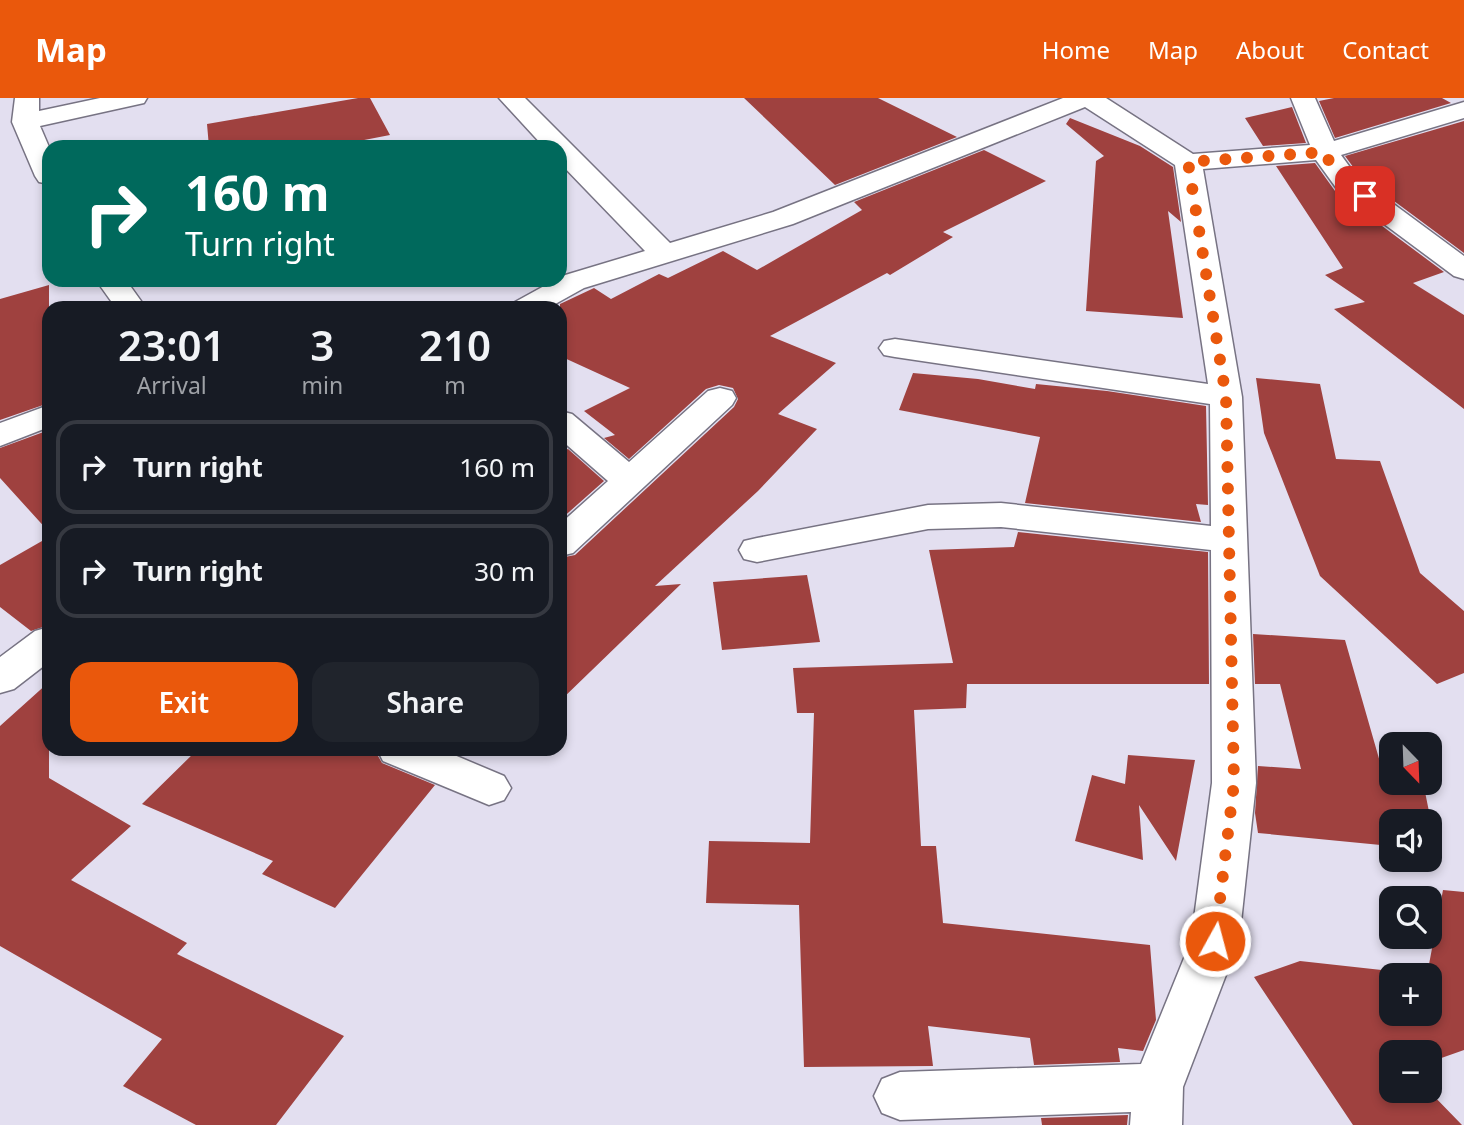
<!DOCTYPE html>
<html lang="en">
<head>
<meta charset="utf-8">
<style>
  :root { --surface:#171b24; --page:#20242c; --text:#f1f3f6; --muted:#9ea1a6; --line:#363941; --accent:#ea580c }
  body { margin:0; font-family:"Noto Sans",sans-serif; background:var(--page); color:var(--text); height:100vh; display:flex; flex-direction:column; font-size:26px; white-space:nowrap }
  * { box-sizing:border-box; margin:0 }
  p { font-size:23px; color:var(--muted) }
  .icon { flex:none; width:38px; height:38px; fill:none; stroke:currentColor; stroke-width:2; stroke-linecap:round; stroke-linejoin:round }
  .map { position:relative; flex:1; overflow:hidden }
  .details { position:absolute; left:42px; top:203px; width:525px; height:455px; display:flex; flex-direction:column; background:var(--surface); border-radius:21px; box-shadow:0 4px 10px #0003 }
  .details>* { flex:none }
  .banner { position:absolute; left:42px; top:42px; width:525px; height:147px; border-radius:21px; box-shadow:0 4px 10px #0003; background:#00695c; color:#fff; overflow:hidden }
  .needle { width:46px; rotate:157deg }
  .buttons { position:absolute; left:1379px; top:634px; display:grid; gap:14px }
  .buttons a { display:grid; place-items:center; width:63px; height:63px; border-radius:14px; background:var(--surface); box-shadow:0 4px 10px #0003; font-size:35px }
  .pin { position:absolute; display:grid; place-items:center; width:60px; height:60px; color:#fff; margin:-30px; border-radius:14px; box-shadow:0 4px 10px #0006 }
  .me { position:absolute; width:77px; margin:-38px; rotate:7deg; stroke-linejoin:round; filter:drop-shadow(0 0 5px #0008) }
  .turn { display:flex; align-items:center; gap:24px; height:147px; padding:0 28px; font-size:32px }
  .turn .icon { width:91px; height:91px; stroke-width:2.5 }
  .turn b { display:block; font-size:49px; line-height:60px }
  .eta { display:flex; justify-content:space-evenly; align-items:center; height:119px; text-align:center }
  .eta b { font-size:42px; font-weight:600; line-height:49px }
  .primary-button { display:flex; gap:14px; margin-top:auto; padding:14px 28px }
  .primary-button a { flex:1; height:80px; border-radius:21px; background:var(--accent); color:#fff; font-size:28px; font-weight:600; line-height:80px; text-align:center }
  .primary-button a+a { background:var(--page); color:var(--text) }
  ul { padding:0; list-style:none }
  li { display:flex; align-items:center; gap:21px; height:94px; margin:0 14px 10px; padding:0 14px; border:4px solid var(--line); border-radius:21px }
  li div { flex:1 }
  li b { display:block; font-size:26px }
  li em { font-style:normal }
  header { display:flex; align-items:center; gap:42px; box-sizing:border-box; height:98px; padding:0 35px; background:var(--accent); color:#fff }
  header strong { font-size:33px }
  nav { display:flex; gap:38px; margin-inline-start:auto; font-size:24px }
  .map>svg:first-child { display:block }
</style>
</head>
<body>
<header>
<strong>Map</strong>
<nav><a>Home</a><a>Map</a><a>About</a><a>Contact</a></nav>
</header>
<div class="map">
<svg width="1464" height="1027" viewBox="0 0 1464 1027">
  <rect width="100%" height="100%" fill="#e3dff0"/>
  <path fill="#9f413f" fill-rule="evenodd" d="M358,0h12l20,37 -62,12h-119l-2,-23z
    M744,0h134l79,39 -122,48z
    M1334,0h108l9,5 -116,35 -16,-37z
    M1292,9l14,36 -43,3 -18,-28z
    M1070,20l70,28 33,21 8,55 -13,-11 15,107 -97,-7 10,-150 8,-5 -38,-32z
    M1464,23v132l-105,-78 -14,-19z
    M984,52l62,31 -103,51 10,5 -63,38 -3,-2 -117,63 66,27 -58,51 39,15 -59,62 -103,95 26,-2 -121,117v-143l15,-3 159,-148 4,-8 -5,-11 -14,-3 -13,4 -77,70 -25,-21 11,-3 -31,-24 46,-23 -70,-32v-52l34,-16 17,11 48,-25 9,4 55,-27 34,19 105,-60 -8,-8z
    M1315,65l20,28 109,81 -31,11 51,32v94l-130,-100 31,-7 -40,-27 18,-7 -67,-102z
    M49,187v118l-49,17v-121z
    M913,275l65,6 57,10 1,-5 71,7 99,15 2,99 -12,-1 5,18 -176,-19 15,-66 -141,-27z
    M1256,280l64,6 16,75 44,2 40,112 44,38v62l-27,11 -117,-108 -56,-143z
    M49,332v102l-49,-54v-30z
    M568,351l36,32 -44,39v-68z
    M1018,434l190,20 1,132h-242l-1,24 -52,2 7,136h15l7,77 207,22 6,75 -13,31 -25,-3 2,14 -86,3 -4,-27 -102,-12 5,40 -129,1 -5,-162 -93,-2 3,-62 101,2 4,-130h-17l-4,-45 160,-5 -24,-113 85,-3z
    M49,439v88l-18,6 -31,-24v-42z
    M807,477l13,67 -98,8 -9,-68z
    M1253,536l92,6 39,136 7,1v5h32l14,69 -7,-1v-29h-39v25l-133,-13 -3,-20 3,-47 43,3 -21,-85h-25z
    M49,584v96l82,48 -60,54 116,63 -10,11 167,82 -68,89h-80l-73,-39 39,-47 -162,-93v-220z
    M198,651h176l8,14 53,22 -100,123 -73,-34 11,-13 -131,-57z
    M1128,657l67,5 -19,101 -37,-56 4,55 -68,-19 17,-66 33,9z
    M1443,792l21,2v158l-34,12v-10h-39v38h37l34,35h-109l-99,-148 46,-16 127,14zM1391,877h39v38h-39z
    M1128,1017l-1,10h-85l-1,-7z"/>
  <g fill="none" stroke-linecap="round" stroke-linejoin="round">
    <g stroke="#777383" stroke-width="3">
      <path id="minor" d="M15,0h24v13l61,-13h47l-3,5 -104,23 9,21v37l-10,-2 -4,-6 -23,-54z
        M499,0h26l145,145 103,-31 290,-114h43l87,56 117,-9 -19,-47h24l19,43 130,-39v16l-123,37 16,22 107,79v23l-10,-3 -117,-87 -21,-29 -113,9 39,228 14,386 -17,158 -56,146 -1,38h-52l1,-13 -231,8 -18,-7 -8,-17 8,-17 18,-7 241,-8 50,-123 21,-158 -1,-233 -210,-23 -73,2 -171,33 -13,-3 -5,-9 5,-9 13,-3 171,-33 73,-2 210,23 -1,-122 -315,-47 -11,-2 -5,-7 5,-7 11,-2 313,45 -33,-219 -90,-58 -292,117 -209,64 -36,20h-37l4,-6 40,-22h5l2,-4 83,-25 -85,-88v-16h-16z
        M96,182h30l20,28h-30z
        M720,290l12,3 4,7 -4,7 -159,148 -13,3v-32l48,-43 -48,-42v-28l12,3 57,48 79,-71z
        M49,307v22l-49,19v-23z
        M49,529v35l-35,27 -14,4v-36l35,-26z
        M377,651h63l64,27 7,12 -7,12 -15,5 -106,-44z"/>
    </g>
    <use href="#minor" fill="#fff" fill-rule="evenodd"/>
  </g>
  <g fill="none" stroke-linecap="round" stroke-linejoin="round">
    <path stroke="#ea580c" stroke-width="12" stroke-dasharray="0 21.6" d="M1215,843l19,-158 -8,-386 -38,-235 136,-10 8,14 33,30"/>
  </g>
</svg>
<div class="buttons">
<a><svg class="needle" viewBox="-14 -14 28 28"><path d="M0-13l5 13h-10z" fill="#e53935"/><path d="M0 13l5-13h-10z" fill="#9ea1a6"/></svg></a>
<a><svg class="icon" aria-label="sound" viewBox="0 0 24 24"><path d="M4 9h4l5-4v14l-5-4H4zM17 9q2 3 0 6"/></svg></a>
<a><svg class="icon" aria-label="search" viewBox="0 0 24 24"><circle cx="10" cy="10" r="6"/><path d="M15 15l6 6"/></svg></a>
<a>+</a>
<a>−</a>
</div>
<div class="pin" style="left:1365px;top:98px;background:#d93025"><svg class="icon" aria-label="arrive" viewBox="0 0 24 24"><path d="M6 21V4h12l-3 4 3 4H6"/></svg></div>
<svg class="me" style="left:1215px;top:843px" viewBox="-20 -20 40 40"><circle r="17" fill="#ea580c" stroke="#fff" stroke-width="3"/><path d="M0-11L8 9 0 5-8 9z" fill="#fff"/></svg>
<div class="banner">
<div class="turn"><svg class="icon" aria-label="right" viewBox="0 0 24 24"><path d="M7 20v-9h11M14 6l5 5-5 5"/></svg><div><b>160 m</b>Turn right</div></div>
</div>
<section class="details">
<div class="eta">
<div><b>23:01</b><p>Arrival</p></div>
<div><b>3</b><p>min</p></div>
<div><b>210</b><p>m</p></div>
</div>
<ul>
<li><svg class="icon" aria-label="right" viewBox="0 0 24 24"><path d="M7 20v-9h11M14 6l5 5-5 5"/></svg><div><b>Turn right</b></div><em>160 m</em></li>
<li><svg class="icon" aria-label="right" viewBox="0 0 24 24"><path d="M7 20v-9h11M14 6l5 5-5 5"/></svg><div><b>Turn right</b></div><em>30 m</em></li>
</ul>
<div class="primary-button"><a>Exit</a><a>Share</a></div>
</section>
</div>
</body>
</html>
